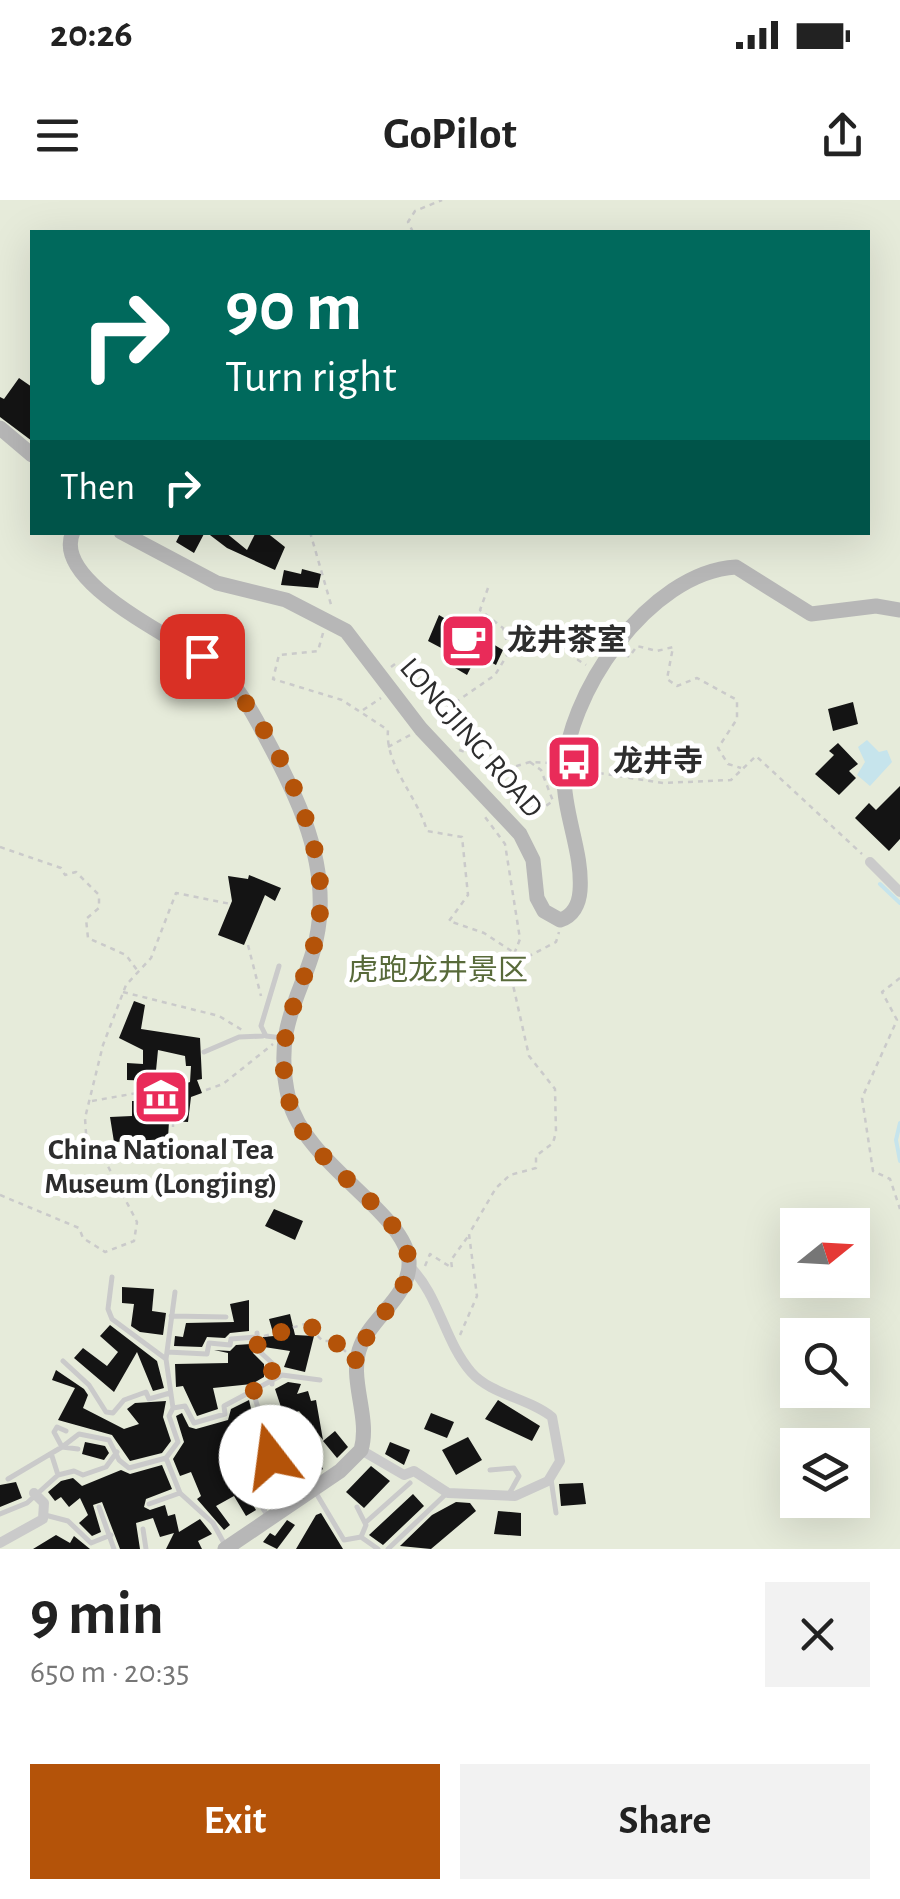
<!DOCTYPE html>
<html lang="en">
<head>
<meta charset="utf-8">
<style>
  :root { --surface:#fff; --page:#f2f2f2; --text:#222; --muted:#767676; --accent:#b45309 }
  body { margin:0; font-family:"Alegreya Sans","Noto Sans SC",sans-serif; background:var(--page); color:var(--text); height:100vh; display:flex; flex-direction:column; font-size:38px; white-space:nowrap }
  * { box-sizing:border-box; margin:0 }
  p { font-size:32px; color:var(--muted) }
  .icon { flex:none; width:55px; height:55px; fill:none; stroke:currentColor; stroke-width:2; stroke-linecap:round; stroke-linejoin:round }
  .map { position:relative; height:1349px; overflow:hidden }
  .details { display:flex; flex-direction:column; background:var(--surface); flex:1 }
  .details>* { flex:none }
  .hud { position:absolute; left:30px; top:30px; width:840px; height:305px; border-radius:0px; box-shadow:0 10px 40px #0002; background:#00695c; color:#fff; overflow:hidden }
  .needle { width:65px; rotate:72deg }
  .fabs { position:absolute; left:780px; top:1008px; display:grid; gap:20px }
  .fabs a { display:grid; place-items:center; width:90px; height:90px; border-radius:0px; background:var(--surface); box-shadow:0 10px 40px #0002; font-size:50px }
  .pin { position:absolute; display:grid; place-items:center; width:85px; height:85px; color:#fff; margin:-42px; border-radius:20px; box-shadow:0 5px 15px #0006 }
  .me { position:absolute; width:110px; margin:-55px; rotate:345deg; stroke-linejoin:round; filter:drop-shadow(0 0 8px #0008) }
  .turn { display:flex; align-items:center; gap:35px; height:210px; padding:0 30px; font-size:45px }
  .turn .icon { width:130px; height:130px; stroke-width:2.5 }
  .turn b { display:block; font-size:70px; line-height:85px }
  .then { display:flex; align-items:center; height:95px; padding:0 30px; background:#0003; gap:20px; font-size:38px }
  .round { display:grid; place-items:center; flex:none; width:105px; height:105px; border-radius:0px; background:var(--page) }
  .overview { display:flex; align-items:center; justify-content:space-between; height:170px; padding:0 30px }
  h1 { font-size:60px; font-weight:700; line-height:75px }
  .action { display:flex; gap:20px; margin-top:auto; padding:20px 30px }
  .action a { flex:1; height:115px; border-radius:0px; background:var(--accent); color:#fff; font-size:40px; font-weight:700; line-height:115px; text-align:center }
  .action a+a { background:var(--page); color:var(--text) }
  .status { display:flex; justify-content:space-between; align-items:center; height:70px; padding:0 50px; background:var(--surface); direction:ltr }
  .status svg { height:28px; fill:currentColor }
  header { display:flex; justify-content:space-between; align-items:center; height:130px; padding:0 30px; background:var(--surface); font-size:45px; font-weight:700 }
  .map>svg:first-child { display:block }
</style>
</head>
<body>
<div class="status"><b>20:26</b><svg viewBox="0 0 49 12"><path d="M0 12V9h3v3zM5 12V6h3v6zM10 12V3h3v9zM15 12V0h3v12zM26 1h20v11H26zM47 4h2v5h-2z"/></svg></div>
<header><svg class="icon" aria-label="menu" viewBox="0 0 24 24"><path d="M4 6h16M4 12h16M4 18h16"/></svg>GoPilot<svg class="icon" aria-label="share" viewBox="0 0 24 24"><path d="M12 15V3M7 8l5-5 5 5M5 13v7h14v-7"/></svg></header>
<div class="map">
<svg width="900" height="1349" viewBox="0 0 900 1349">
  <rect width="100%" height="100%" fill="#fff"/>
  <path fill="#e6ebda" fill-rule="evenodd" d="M0,0h900v1349h-900zM32,32h836v300h-836zM798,1025h54v55h-54zM798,1135h54v55h-54zM798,1245h54v55h-54z"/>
  <path fill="#c6e4ec" d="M867,540l12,12 8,-2 5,12 -22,24 -13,-11 8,-13 -7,-15z"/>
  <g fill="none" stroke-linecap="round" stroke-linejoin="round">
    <path stroke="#c6e4ec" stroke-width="4" d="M880,684l20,19
      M900,923l-4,17 4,21"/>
  </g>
  <path fill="#141414" d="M19,178l13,9v54l-32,-24v-20l4,2z
    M181,332h24l-11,21 -18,-11z
    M206,332h19l22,18 9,-18h10l19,15 -10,23 -48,-22z
    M302,369l19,5 -3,14 -37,-3 3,-15 17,4z
    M439,415l17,10 -11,25 -17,-9z
    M481,437l22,13 -7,15 -22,-12z
    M450,447l24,14 -7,14 -24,-14z
    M853,502l5,22 -25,7 -5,-22z
    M838,543l20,21 -9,7 7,7 -17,17 -24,-21 19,-19 -5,-4z
    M900,586v53l-11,12 -34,-33 14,-15 7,7z
    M249,675l32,13 -6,13 -10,-6 -21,50 -26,-10 14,-34 -4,-25 20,3z
    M134,801l11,4 -4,24 59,9 2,41 -5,1 5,13 -11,4 -3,25 -19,-1 -1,18 -54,3 -4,-25 22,-1v-15h29v-11l22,2 -2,-7 9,-3 1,-16h-5l-1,-10 -27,-6 -3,31 -28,-1v-17l16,1v-14l-24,-12z
    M274,1009l29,12 -8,19 -30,-14z
    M122,1087l32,2 -2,22 14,2 -3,22 -23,-3 -9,-6 3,-22 -12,-1z
    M249,1100v31l-19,2 -5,5 -18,-1 -5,10 -28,-1 1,-10 8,1 3,-14 48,-1 -4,-18z
    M290,1114l5,21 19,1 -9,36 -21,-5 6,-16 -26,-4 -1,-10 11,-1 -5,-17z
    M110,1125l47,36 7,27 -11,3 -16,-39 -23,40 -40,-34 9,-10 24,18 11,-14 -18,-16z
    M251,1144l2,9 11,11v13l-12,7 -39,4 5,21 -21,7 -14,-30 -7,1 -1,-23 53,-1v-10l-14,-3 16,1 6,-6z
    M56,1170l28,19 4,6 -5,13 41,21 15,-5 -12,-15 8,-6 31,-2 -3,16 8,24 -9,12 -32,8 -18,-26 -54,-15 17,-32 -23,-8z
    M288,1182l13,2 -4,10 11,-3 3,10 5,-1 7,40 -24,-29 -27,11 6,20 -8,3 -7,-17 3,-13 16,-5 -7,-21z
    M249,1200l4,17 -12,7 3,5 -15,6 5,15 -7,-2 -4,7 33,55 -10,6 -12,-20 -18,10 14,19 -6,5 -27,-31 4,-3 -10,-24 -11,4 -7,-17 11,-17 -8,-26 6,-3 7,14 7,2 32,-9 3,-11z
    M498,1200l42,26 -8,15 -47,-22z
    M431,1213l23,9 -7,16 -23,-9z
    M335,1231l13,16 -11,11 -14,-17z
    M308,1232l15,37 -21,14 -8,-31 -13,4 -5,-13z
    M468,1237l14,23 -26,15 -14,-25z
    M85,1242l20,4 4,7 -5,7 -22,-6z
    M390,1242l20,8 -6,15 -19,-11z
    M250,1247l14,24 -12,9 -15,-25z
    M162,1265l10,24 -26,10 -2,8 6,3 15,-5 3,11 7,-2 4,18 21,-13 12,15 -14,7 4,8h-36l8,-16 -14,4 -7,-19 -17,5 4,26h-20l-18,-47 -9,3 8,27 -9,4 -13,-13 9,-8 -8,-17 -11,9 -8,-10 -6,4 -7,-9 13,-11 12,-3 9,8 39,-16 9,4z
    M371,1266l19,15 -26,27 -18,-16z
    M16,1282l6,16 -22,9v-22z
    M583,1283l3,21 -25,2 -2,-22z
    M413,1294l11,12 -41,39 -14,-10z
    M456,1302l14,1 6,8 -45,38 -31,-3 32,-31z
    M498,1311l23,2v23l-27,-2z
    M321,1313l22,36h-47l20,-34z
    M287,1320l8,5 -18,24 -14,-7 7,-9 5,3z
    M56,1335l14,8 4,-7 16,13h-57z"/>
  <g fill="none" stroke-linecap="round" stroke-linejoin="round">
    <path stroke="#cacaca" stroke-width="2.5" stroke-dasharray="5 5" stroke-linecap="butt" d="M413,32l-5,-10 7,-11 27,-11
      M310,332l22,76
      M488,388l-8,22 23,18 6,21
      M323,433l-5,18 -39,4 -6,24 69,21 46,30c-3,36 29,65 39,101l35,6 6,58 -19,26 35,12 29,19
      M625,454l4,3 8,-11 20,5 16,-4 -6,32 10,7 20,-8 40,22v19l-19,29 10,16 13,4
      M391,467l4,-3 45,49 55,-38 26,-43c22,-7 48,-6 62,15l-5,13 8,5
      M363,510l18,-12
      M388,547l24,-13
      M459,550l53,17
      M530,562l11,8 12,31 -13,9c-20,-6 -25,-25 -27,-43l17,-5 22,1
      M579,570l84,13 68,-3 25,-24 106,98
      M0,647l61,21 4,7 11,-3 23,23v13l-13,11 2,19 38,17 11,15
      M248,745l13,51
      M510,766l46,-24 3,-10
      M900,778l-18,14 15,28 -35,78 11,73 17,8 10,30
      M123,792l96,24 23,14
      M206,890l17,-6 50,-40
      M92,901l45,-8 48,-21
      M157,905l1,-22
      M151,922l2,-16 20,3v18
      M0,995l79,33 4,10 22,14 29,-11 3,-19 -37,-71 -13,-3 -2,-30 18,-73 23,-60 25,-27 25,-65 55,11
      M425,1066l5,-12 22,14 -1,-8 18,-25
      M460,1135l17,-39 -8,-62 27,-46 14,-13 26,-7v-12l17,-13 3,-11 -1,-43 -26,-33 -20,-89 11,-28 -15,-95 -20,-27
      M264,1136l41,-12 18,17h12l11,11"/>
    <path stroke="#cacaca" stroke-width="5" d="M279,766l-18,60 5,10 17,2
      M204,852l35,-15 24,-1
      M112,1077l-4,32 4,10 54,40
      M175,1092l-9,67 7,49 -4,8 9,26 -12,16 14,35 33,30 12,22
      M171,1116l55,1
      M257,1133l1,17 14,13v21
      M167,1152l40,2 2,-11 21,2 1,-6 26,-2
      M63,1161l26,24 17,27 7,1 11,-13 22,-8 3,7 21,-6
      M173,1208l12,-2 9,17 31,-9 -1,-8 58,-31 38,5
      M66,1231l-9,-4 -3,5 8,15 17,-13 30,6 10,20 10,8 37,-10
      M229,1254l38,61
      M490,1270l24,-2 5,8 -10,18
      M58,1275l16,-4 9,4 23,-8 11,-15
      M8,1279l54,-32 16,2
      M551,1279l5,34
      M251,1289l23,-18 -18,-42 4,-14 -7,-24
      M316,1293l28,47 17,-3 17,12
      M149,1304l31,-11
      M99,1307l15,42
      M357,1307l9,18 -5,12
      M0,1314l27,-11 31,-28 -6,-19
      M45,1315l23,6 23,22 20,-8
      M365,1323l45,-40
      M143,1329l3,20
      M388,1349l58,-55"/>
    <path stroke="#cacaca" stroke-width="10" d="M870,662l30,30
      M361,1250l43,25 10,-4 34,22 67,3 33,-15 12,-20 -8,-44c-23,-19 -61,-22 -81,-45 -27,-31 -32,-78 -62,-106
      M0,1343l43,-24 1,-16 -10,-10"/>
    <path stroke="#b7b7b7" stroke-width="15" d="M0,228l32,27
      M73,332c-24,53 117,111 146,138 21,19 34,43 47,68 28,52 57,111 54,172 -3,74 -52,102 -31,190 16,64 116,112 120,161 2,34 -36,55 -48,84 -14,33 10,71 0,105l-21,21 -115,78
      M121,332l96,51 69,17 60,31 75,98 99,105 13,26 4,38 7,13 16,9c13,-4 19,-16 20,-29 3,-38 -16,-76 -16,-114 0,-81 85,-205 172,-210l75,47 65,-8 24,4"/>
  </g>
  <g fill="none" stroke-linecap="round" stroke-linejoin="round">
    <path stroke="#b45309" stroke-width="18" stroke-dasharray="0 32.4" d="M202,456c61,48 126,177 118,256 -7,74 -53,110 -30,192 19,65 114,101 120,162 -7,38 -47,59 -54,98l-1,-10 -7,4 -13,-17h-12l-12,-15 -54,11 1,13 14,13v21l-19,7 7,24 -4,14 15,28"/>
  </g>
  <defs>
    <g id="cafe-square" transform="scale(2.875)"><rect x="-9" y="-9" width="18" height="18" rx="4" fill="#e92b59" stroke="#fff"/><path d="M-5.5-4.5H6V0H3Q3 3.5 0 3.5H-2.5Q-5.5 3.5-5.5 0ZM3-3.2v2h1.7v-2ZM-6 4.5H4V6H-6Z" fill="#fff"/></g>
    <g id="bus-square" transform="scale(2.875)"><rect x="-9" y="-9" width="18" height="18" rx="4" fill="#e92b59" stroke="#fff"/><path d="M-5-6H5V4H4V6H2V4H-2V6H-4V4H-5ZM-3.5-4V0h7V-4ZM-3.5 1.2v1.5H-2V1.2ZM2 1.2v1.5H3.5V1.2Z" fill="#fff"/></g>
    <g id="museum-square" transform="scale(2.875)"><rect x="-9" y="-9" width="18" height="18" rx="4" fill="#e92b59" stroke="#fff"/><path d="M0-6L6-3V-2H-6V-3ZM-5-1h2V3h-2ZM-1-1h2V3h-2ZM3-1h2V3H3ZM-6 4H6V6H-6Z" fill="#fff"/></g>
  </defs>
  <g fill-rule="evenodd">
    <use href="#cafe-square" x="468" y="441"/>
    <use href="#bus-square" x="574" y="562"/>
    <use href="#museum-square" x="161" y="897"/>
  </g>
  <g text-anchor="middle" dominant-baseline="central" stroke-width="10" stroke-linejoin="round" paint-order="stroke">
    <g font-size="30" font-weight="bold" fill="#2d2d2d" stroke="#fff" text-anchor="start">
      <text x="507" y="441">龙井茶室</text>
      <text x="613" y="562">龙井寺</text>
      <text x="161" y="950" text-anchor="middle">China National Tea<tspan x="161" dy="34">Museum (Longjing)</tspan></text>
    </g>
    <g font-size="30" fill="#2d2d2d" stroke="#fff">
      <text transform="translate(471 538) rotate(49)">LONGJING ROAD</text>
    </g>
    <g font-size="30" fill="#586a3a" stroke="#fff">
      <text x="438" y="771">虎跑龙井景区</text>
    </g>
  </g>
</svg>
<div class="fabs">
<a><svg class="needle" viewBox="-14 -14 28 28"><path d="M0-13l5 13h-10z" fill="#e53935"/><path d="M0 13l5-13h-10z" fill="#767676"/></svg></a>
<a><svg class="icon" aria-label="search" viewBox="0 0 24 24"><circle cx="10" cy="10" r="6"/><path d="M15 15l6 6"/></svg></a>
<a><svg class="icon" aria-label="layers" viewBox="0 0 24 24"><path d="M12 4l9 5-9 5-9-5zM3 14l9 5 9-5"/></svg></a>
</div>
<div class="pin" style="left:202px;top:456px;background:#d93025"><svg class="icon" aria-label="arrive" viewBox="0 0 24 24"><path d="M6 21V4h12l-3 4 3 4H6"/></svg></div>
<svg class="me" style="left:271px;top:1257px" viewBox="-20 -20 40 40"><circle r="19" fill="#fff"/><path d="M0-13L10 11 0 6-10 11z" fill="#b45309"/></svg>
<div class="hud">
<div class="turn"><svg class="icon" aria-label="right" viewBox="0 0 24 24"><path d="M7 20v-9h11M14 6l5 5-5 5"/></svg><div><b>90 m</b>Turn right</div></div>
<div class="then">Then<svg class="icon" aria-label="right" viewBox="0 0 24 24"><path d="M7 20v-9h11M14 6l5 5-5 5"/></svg></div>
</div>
</div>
<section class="details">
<div class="overview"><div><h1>9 min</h1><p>650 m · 20:35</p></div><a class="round"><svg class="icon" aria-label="close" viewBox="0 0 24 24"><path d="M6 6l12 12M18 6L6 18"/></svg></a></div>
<div class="action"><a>Exit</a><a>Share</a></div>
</section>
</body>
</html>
